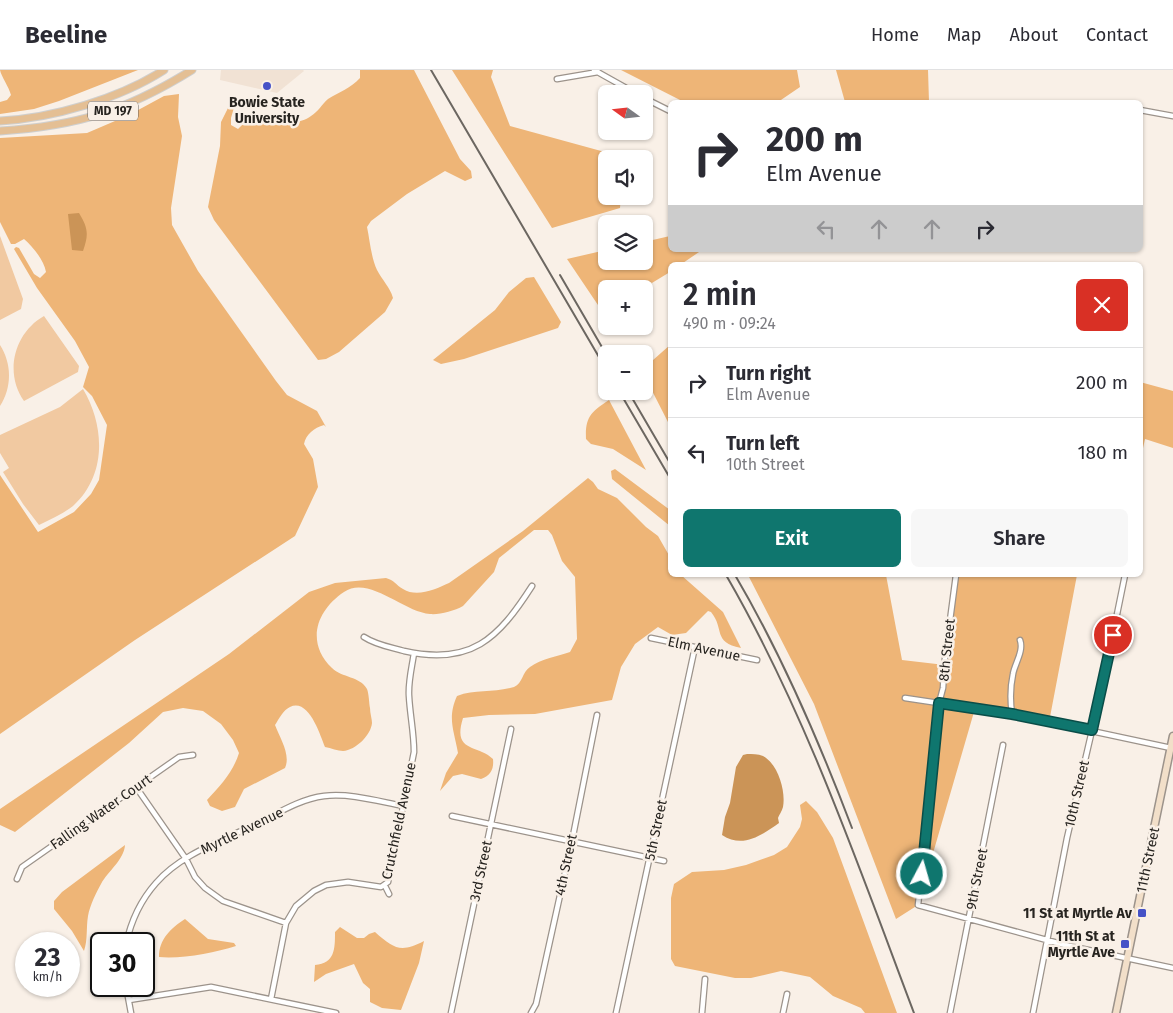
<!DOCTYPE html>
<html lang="en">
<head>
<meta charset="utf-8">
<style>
  :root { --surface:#fff; --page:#f7f7f7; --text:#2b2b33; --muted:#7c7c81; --line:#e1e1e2; --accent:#0f766e }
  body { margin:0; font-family:"Fira Sans",sans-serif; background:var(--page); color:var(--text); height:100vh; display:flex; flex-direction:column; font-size:19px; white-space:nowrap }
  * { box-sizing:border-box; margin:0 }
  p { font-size:16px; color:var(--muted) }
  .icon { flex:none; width:28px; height:28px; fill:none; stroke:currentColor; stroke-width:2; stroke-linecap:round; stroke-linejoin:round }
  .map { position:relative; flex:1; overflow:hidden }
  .drawer { position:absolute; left:668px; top:192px; width:475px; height:315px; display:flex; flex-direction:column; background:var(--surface); border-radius:8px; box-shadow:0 1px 4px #0004 }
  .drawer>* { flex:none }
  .hud { position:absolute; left:668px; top:30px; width:475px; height:152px; border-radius:8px; box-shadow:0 1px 4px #0004; background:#fff; color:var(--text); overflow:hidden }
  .needle { width:32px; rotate:285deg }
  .tools { position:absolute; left:598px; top:15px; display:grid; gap:10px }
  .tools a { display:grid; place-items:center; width:55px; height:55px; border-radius:8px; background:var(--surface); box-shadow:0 1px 4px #0004; font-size:25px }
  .speed { position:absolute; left:15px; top:862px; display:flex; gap:10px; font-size:25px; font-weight:700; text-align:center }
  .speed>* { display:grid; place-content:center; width:65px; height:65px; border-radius:50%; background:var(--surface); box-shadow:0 1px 4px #0004; line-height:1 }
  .speed small { font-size:12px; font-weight:400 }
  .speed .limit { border:2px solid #111; border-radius:8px; background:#fff; color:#111 }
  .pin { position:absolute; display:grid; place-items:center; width:42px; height:42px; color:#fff; margin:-21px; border:2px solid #fff; border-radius:50%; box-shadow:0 1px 5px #0007 }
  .me { position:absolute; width:55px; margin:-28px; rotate:6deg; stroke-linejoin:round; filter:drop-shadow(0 0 4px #0008) }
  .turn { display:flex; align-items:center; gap:18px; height:105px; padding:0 15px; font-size:22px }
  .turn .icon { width:65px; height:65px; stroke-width:2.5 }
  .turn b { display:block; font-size:35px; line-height:42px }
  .lanes { display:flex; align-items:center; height:48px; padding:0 15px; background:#0003; justify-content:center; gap:25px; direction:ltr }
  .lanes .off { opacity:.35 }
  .round { display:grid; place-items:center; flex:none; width:52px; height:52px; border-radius:8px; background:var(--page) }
  .overview { display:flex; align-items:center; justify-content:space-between; height:85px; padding:0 15px }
  h1 { font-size:30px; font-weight:600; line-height:38px }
  .cta { display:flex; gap:10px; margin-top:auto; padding:10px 15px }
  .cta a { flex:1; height:58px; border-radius:8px; background:var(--accent); color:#fff; font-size:20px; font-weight:600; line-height:58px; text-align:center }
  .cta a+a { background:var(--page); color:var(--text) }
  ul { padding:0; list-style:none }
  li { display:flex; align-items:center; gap:15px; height:70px; padding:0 15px; border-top:1px solid var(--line) }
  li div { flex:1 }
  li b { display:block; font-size:19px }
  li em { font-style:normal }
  header { display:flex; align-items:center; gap:30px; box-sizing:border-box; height:70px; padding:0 25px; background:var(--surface); border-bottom:1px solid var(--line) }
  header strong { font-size:24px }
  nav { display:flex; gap:28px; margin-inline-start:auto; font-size:18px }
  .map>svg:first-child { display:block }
</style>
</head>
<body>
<header>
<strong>Beeline</strong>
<nav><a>Home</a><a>Map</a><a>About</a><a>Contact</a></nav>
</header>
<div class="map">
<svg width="1173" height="943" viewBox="0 0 1173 943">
  <rect width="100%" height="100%" fill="#f9f0e7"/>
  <path fill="#f1e2d4" d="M221,0h82l1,1 -27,22 -57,-13z"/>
  <path fill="#f1c9a1" d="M0,166l23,63 -2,10 -21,11z
    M44,246l35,50 -1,6 -54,29c-20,-28 -10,-68 20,-85z
    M0,275c12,19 12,42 0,61z
    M83,319c22,37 24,86 -10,117 -10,8 -22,13 -34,19l-16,-21 -20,-32 6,-4 -9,-15v-18l60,-28z"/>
  <path fill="#eeb577" d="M0,0h138l-79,31 -25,8 -34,5v-12l7,-2 4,-5c-2,-8 -10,-19 -11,-25z
    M360,0h54l46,89 11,12 1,7 -7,3 -20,-10 -38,23 -36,27 -4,6c3,14 4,30 10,43 5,10 13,17 16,28l-8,14 -46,40 -13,7 -8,1 -104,-140 -6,-13 12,-61 1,-24 7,-14 7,-4 -4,14v7l7,4 6,-6 1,-7 6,-4c19,5 43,17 60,4 7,-4 11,-12 17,-17 11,-7 23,-11 32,-21z
    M452,0h41l-2,7 19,49 113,31v2h-17v37h15l-1,12 -68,20z
    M621,0h176l3,17 -22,15h-94z
    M836,0h92l1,32h-84z
    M179,24l-1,23 4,19 -11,72 1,17 26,46 78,110 11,14 30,16 9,16 -2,-2c-10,3 -18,9 -20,19l9,15 5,28 -23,49 -160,104 -135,94v-259l38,57 36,-20 17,-18 8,-14 8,-55 -15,-29 -9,-9 6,-20 -14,-26 -38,-53 -23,-39 2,-2 3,1 15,26 6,4 6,-6c-2,-12 -13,-25 -22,-33l-9,5h-4l-11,-22v-84l87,-5 42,-18 35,-19z
    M670,166v14h32l-22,15h-10v7l-28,17h-36v16l-6,3 -33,-49 39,-9v11h38v-19z
    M534,207l27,45 -3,6 -94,31 -23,5 -8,-4 62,-50 14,-18 17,-14z
    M670,275v81l-26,-51v-7z
    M1140,312l33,9v57l-28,-9 -5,23z
    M609,330l37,70 -33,-21 -22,-5 -5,-5c-1,-22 5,-27 23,-39z
    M615,399l55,41v16l-58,-47 -1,-8z
    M588,408l5,4 5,7 19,9 29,29 12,9 12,21v18h11l42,37 18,36c-29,-6 -16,-19 -30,-36l-3,-1 -22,22 -14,2 -14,-8 -23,17 -14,23 -9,33 -77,14 -46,1 -26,3c-11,35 15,26 30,41 1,10 -2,16 -12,20l-19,-5 -9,2 -13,15 6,-18 12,-20c-4,-23 -11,-35 -1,-57 19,-7 38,-3 57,-9 9,-4 8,-15 16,-20 11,-8 28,-11 40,-15l7,-13 -2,-62 -13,-16 -10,-26 -4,-5h-14l-35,28 -5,14 -31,34c-9,5 -24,9 -33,8 -27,-2 -61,-39 -86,-22 -27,18 -39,50 -12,76 10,10 28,8 35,21 2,5 2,14 3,19 0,5 2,11 2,15 -1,12 -16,27 -29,28 -5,0 -12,-3 -18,-4 -5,-12 -16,-49 -35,-40 -7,3 -11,12 -15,18 5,13 16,30 10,43l-41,21 -9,18 -13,4 -12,-5 -3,-6c14,-15 26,-28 32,-47l-6,-13 -12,-16 -18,-13 -20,-3 -20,4 -34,31 -114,89 -15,-7v-16l229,-155 80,-62 26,-9 51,-5c8,2 10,7 17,11 14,9 33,0 46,-6l74,-52z
    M748,505h138l16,85 43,5 11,-90h121l-27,142 -74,-12 -58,200 -22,14 -82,-215z
    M806,731l11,11 16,26 64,175h-32l-4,-5 -28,-12 -23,-19 -29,-6 -30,7h-16l-60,-12 -4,-7v-61l3,-14 18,-12 32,-2 22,-5 28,-10 13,-8 13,-20 2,-8 -2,-14z
    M125,775c-1,15 -17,26 -24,39 -5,9 -11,21 -13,32 -2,12 0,23 -4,35l-12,-20 -18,-22v-8l8,-9z
    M185,849l23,20 26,4 2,3c-22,7 -54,13 -77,11 0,-18 12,-29 26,-38z
    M340,857l17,11h7l5,-4 6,-2c19,17 26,21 49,9l-5,22 -18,47 -19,-2 -12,-6v-13l-7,-6 -9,-19 -28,10 -12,8 1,-17c20,-2 20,-16 20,-33z"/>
  <path fill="#cb9457" d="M79,143c9,15 10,21 4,38l-11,-1 -4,-36z
    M747,684c5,0 11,0 16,2 15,8 23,35 20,51 -1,4 -4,8 -5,11l1,5c-17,12 -36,26 -57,12l3,-18 5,-14 6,-36 7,-12z"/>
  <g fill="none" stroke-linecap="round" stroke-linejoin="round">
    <g stroke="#9c938b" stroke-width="7">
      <path id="street" d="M594,0l43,24
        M557,9l41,-7
        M644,28l26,13
        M1140,40l33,6
        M956,505l-11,83 -2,30 -4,15 -3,44 -18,158 147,40 108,23
        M364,567c12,8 26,10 40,14 67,15 94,-12 128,-65
        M651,568l106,22
        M905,628l107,16 159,34
        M1012,644c-2,-14 -2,-26 1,-40 2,-11 11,-23 7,-34
        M136,717l50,72 9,18 10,11 18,13 63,22
        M452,746l212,45
        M17,809l5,-12 157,-110 14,-2
        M385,816l4,8
        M126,874c5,-23 14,-43 30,-61 24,-28 65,-42 98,-58 21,-10 45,-26 70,-29 26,-3 53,5 79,10
        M126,916l5,27
        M271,929l15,-76 10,-17 18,-15 12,-6 22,-3 33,5 7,-5 26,-130c0,-19 -4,-37 -5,-56 -1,-14 3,-29 5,-43
        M129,930l82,-13 125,26
        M451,943l60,-284
        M531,943l5,-9 36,-163 25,-126
        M616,943l79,-366
        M702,943l3,-34
        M783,943l4,-19
        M950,943l53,-268
        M1033,943l34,-175 36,-155 22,-108"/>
    </g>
    <g stroke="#9c938b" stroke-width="9">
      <path id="secondary" d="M1116,943l57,-277"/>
    </g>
    <g stroke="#cfcfce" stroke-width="9">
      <path id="primary" d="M0,51c53,-3 119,-22 164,-51
        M0,61c77,-5 126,-20 192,-61"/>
    </g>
    <use href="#street" stroke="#fff" stroke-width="4.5"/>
    <use href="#secondary" stroke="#f2dfc9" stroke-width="6"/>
    <use href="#primary" stroke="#e4bf94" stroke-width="7"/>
    <path stroke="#6c6761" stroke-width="2" d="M431,0l175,299
      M560,205l46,79
      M619,321l51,87
      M628,321l42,72
      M726,505c80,138 132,290 188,438
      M735,505c47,80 84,166 117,253"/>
  </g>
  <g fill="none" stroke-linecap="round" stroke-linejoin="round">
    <g stroke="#0a4d48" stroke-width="12">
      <path id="route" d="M922,804l17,-171 73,11 80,16 21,-95"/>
    </g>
    <use href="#route" stroke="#0f766e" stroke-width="9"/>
  </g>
  <g fill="#4652c7" stroke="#f9f0e7" stroke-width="2">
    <circle cx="267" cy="16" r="5"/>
    <rect x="1137" y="838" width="10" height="10" rx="2.5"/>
    <rect x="1120" y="869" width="10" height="10" rx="2.5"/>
  </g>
  <g text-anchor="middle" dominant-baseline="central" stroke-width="5" stroke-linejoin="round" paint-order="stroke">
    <rect fill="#f9f0e7" stroke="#66615c" stroke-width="1" x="88" y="31.5" width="50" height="19" rx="4"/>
    <g font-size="12" font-weight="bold" fill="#272420">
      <text x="113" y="41">MD 197</text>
    </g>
    <g font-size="14" font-weight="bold" fill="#272420" stroke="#f9f0e7" text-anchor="end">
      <text x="267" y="32" text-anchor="middle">Bowie State<tspan x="267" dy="16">University</tspan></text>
      <text x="1132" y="843">11 St at Myrtle Av</text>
      <text x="1115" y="866">11th St at<tspan x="1115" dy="16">Myrtle Ave</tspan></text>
    </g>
    <g font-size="14" fill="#272420" stroke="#f9f0e7">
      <text transform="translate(704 579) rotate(12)">Elm Avenue</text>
      <text transform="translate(947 580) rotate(-84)">8th Street</text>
      <text transform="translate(1077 724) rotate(-77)">10th Street</text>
      <text transform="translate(101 742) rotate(-35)">Falling Water Court</text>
      <text transform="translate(399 751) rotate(-78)">Crutchfield Avenue</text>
      <text transform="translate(656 760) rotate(-78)">5th Street</text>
      <text transform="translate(242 761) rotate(-26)">Myrtle Avenue</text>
      <text transform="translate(1148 790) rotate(-78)">11th Street</text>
      <text transform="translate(566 795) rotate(-78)">4th Street</text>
      <text transform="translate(481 801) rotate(-78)">3rd Street</text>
      <text transform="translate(977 809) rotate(-79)">9th Street</text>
    </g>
  </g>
</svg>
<div class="tools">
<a><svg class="needle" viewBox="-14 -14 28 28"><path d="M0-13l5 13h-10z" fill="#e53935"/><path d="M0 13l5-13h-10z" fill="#7c7c81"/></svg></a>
<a><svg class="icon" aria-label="sound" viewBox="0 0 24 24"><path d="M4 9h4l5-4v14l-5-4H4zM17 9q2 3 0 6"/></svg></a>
<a><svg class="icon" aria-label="layers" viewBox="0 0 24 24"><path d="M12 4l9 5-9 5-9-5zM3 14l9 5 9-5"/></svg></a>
<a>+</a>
<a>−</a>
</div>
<div class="speed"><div>23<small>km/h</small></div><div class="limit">30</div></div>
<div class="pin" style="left:1113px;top:565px;background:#d93025"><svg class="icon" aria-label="arrive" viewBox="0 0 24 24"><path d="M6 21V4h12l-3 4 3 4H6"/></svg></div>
<svg class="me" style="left:922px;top:804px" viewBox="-20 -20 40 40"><circle r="17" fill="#0f766e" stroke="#fff" stroke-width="3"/><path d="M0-11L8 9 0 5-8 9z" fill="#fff"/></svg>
<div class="hud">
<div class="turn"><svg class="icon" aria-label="right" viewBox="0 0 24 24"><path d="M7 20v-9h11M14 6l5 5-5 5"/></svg><div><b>200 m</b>Elm Avenue</div></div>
<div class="lanes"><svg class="icon off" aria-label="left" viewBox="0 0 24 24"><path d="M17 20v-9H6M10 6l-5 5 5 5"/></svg><svg class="icon off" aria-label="ahead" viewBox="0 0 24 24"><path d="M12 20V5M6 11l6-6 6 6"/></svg><svg class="icon off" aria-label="ahead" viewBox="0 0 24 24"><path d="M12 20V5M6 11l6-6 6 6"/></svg><svg class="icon" aria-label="right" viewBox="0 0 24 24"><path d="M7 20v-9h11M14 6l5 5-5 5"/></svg></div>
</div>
<section class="drawer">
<div class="overview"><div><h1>2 min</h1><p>490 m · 09:24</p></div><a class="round" style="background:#d93025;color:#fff"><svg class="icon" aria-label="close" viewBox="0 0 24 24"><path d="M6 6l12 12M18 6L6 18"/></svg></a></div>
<ul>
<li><svg class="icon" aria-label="right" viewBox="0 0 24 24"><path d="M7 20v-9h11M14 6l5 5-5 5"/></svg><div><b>Turn right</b><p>Elm Avenue</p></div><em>200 m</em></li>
<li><svg class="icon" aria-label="left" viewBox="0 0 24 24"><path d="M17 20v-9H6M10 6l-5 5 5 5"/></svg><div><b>Turn left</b><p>10th Street</p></div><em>180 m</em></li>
</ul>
<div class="cta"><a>Exit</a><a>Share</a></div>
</section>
</div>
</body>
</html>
